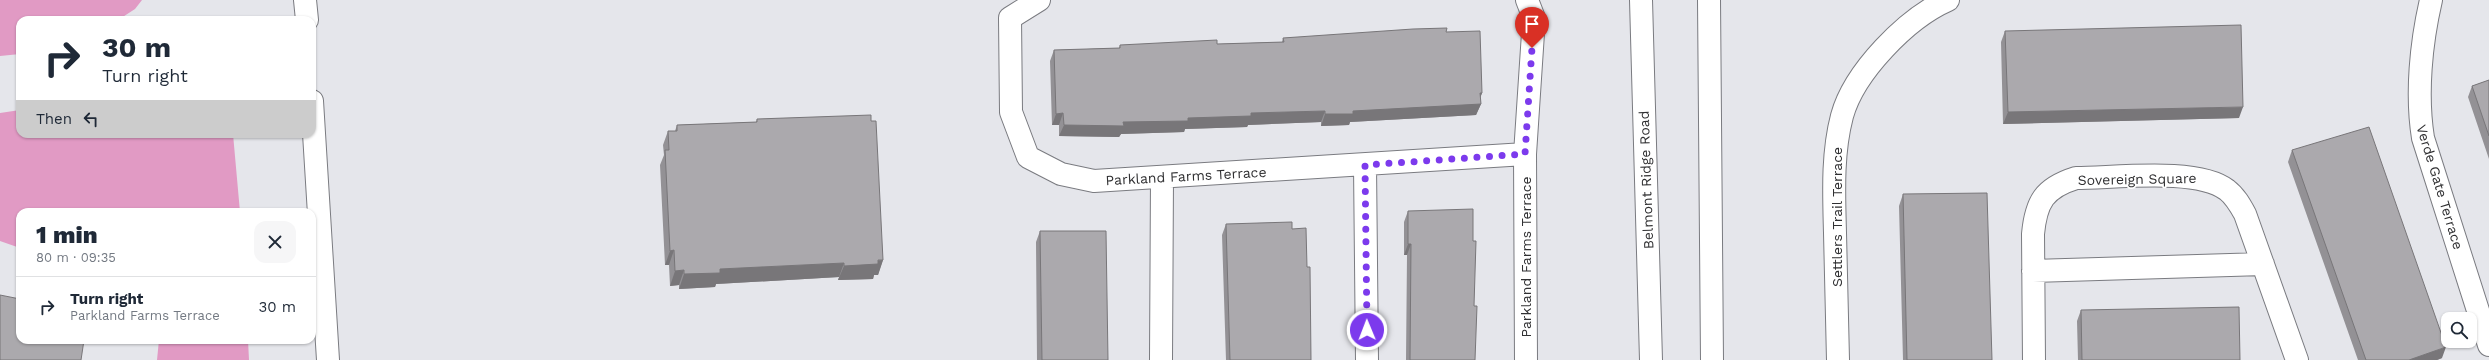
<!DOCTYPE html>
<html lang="en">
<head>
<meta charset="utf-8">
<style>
  :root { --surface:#fff; --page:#f6f6f7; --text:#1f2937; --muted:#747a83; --line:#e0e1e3 }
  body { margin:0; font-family:"Work Sans",sans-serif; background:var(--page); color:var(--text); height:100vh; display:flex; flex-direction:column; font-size:15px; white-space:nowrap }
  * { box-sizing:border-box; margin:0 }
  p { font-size:13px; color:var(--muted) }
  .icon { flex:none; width:22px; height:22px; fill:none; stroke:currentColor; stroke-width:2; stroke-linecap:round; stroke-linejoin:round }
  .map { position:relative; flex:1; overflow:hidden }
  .side { position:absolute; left:16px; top:208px; width:300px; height:136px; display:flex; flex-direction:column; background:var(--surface); border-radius:12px; box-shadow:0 1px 3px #0004 }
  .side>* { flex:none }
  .guide { position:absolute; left:16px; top:16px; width:300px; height:122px; border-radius:12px; box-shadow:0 1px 3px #0004; background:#fff; color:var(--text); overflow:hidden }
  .controls { position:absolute; left:2441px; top:312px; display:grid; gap:8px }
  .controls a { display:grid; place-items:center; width:36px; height:36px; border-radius:8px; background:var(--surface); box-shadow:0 1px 3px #0004; font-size:20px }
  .pin { position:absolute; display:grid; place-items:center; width:34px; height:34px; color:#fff; margin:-41px -17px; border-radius:50% 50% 50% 0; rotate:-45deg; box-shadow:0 0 4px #0007 }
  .pin .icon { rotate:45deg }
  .me { position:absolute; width:44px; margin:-22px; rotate:359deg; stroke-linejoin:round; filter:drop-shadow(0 0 3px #0008) }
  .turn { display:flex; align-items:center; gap:14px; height:84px; padding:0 20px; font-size:18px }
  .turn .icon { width:52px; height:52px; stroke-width:2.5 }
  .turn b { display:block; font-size:28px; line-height:34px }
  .then { display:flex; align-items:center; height:38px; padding:0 20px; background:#0003; gap:8px; font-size:15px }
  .round { display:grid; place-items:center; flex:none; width:42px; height:42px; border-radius:12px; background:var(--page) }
  .overview { display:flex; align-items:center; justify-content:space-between; height:68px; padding:0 20px }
  h1 { font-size:24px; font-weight:800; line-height:30px }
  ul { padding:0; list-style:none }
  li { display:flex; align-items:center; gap:12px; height:60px; padding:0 20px; border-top:1px solid var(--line) }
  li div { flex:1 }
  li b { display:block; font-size:15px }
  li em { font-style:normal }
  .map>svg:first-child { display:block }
</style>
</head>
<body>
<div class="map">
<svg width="2489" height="360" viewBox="0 0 2489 360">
  <rect width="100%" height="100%" fill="#e5e6eb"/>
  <path fill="#e19ac4" d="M0,0h142l-7,9 -17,11h-98v34l-20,2z
    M20,110v24h213l7,78h-220v36l-20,-7v-128z
    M159,340h89l1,20h-92z"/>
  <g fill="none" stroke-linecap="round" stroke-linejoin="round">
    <g stroke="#7a7b80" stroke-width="24">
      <path id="minor" d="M305,0l2,20
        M1039,0l-29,18 1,94 17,45 33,17 33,7 431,-27
        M2431,0c-10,43 -15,94 -8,138l66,207
        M312,101l16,259
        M1365,165l2,195
        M2033,271l230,-7
        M1161,360l1,-182
        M1526,360l-1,-206 9,-136 -7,-18
        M1838,360c-1,-42 -2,-85 -3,-127 -1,-39 -3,-79 7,-117 12,-44 65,-98 106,-116
        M2034,360l-1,-126c3,-32 11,-46 43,-56 38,0 122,-11 151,12 8,6 13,15 18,24l52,146"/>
    </g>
    <g stroke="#7a7b80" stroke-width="24">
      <path id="major" d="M1641,0l10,360
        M1709,0l3,360"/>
    </g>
    <use href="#minor" stroke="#fff" stroke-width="22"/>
    <use href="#major" stroke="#fff" stroke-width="22"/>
  </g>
  <path fill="#939195" d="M2005,31l234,87 -236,6 -2,-82z
    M1446,32l36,61 -2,5 1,6 -5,11 -126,7 -1,3 -28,1v-4l-73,3 -1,2 -62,2 -1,3 -63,2 -2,3 -60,-1v-11h-7l-2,-64 4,-11 65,-2 1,-3 97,-1 65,-2 1,-4z
    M2489,80v79l-21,-62 4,-11z
    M757,119l126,141 -5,15h-4l-1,4 -35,1 1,-3 -123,7 -1,3 -36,2v-4l-9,1 -1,-21h-4l-5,-100 4,-10 -1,-10 5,-14h7l2,-6 79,-3z
    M2292,150l150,208 -5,2h-79l-70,-198z
    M1903,194l89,166h-89l-4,-154z
    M1408,211l65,30 2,119h-69l1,-105h-3v-33z
    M1226,224l66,5 15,38 4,93h-85l-4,-125z
    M1040,231l68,129h-71l-1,-118z
    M2081,310l159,50h-162l-1,-39z"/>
  <path fill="#787679" d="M1480,93h2l-4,11h3l-5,11 -126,7 -1,3 -28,1 4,-12z
    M2243,107l-4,11 -236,6 5,-12z
    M1325,111l-4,11 -73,3 -1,2 -62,2 -1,3 -63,2 -2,3 -60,-1 5,-11 59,-3 128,-9z
    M1063,113l-4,12h-7l4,-11z
    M1408,244h3l-4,11h-3z
    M674,250l-5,15h-4l5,-14z
    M883,260l-5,15h-4l-1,4 -35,1 6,-14z
    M844,263l-5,14 -123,7 -1,3 -36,2 5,-15 36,-5z
    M684,270l-5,15 -9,1 5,-15z
    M2446,347l-4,11 -5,2h-28z"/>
  <path fill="#aba9ad" stroke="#787679" d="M2241,25l2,82 -235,5 -3,-81z
    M1447,28l-1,4 34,-1 2,62h-2l1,11 -128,7v3h-28v-3l-74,2v3l-63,2v3l-65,1 1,4 -60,-1 -1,-12 -7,1 -2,-64 66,-2v-3l97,-5v4l67,-2 -1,-4 130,-9z
    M2489,80v56l-17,-50z
    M871,115v6h5l7,139h-5v4l-34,2v-3l-124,6v4l-36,1v-4l-9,1 -1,-21 -4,1 -5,-101h4l-1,-19h9v-6l80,-3v-3z
    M2369,127l77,220 -37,13h-43l-74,-210z
    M1987,193l5,167h-85l-4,-166z
    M1473,209v32h3l-2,65h3l-2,54h-65l1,-116h-3v-33z
    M1292,222v7l14,-1 1,39h3l1,93h-81l-4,-136z
    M1040,231h66l2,129h-66z
    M0,295l20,4v41h64l-3,20h-81z
    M2239,307l1,53h-158l-1,-50z"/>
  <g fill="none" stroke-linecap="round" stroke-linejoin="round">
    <path stroke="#7c3aed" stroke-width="7" stroke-dasharray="0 12.6" d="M1367,330l-2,-165 160,-11 7,-106"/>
  </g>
  <g text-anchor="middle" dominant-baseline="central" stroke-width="3.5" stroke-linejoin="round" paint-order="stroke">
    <g font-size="14" fill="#303032" stroke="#fff">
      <text transform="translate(1186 176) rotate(-3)">Parkland Farms Terrace</text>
      <text transform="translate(2137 179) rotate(-1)">Sovereign Square</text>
      <text transform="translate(1646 180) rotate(-92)">Belmont Ridge Road</text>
      <text transform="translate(2440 187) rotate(73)">Verde Gate Terrace</text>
      <text transform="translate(1837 217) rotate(-90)">Settlers Trail Terrace</text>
      <text transform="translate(1526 257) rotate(-90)">Parkland Farms Terrace</text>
    </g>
  </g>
</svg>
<div class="controls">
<a><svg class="icon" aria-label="search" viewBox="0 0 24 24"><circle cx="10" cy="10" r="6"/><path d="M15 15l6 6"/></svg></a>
</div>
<div class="pin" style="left:1532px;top:48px;background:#d93025"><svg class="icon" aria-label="arrive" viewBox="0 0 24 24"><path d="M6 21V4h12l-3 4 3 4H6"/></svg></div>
<svg class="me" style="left:1367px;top:330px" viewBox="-20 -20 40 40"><circle r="17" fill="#7c3aed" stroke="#fff" stroke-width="3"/><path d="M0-11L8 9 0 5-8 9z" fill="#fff"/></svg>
<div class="guide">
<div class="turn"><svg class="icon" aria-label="right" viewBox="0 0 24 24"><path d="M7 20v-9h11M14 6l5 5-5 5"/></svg><div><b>30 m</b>Turn right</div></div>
<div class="then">Then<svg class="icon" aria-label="left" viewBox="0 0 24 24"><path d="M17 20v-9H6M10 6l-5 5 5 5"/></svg></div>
</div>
<section class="side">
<div class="overview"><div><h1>1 min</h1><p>80 m · 09:35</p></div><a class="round"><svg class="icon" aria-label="close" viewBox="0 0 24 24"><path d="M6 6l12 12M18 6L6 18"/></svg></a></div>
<ul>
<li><svg class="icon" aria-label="right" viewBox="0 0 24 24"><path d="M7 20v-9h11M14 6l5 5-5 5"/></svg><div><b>Turn right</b><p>Parkland Farms Terrace</p></div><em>30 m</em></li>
</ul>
</section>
</div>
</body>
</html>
